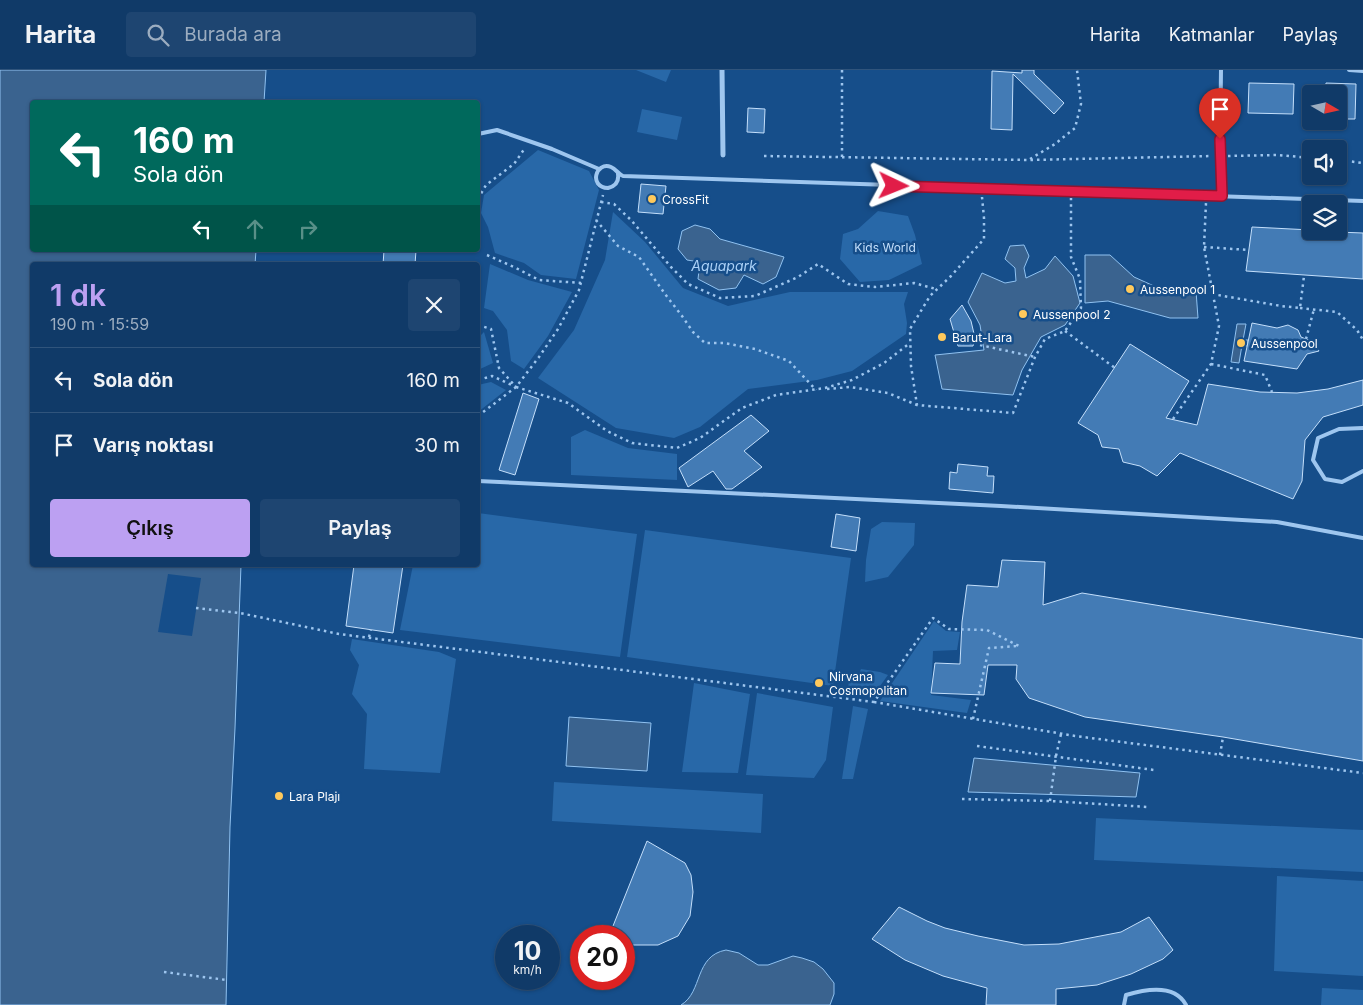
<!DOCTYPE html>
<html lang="tr">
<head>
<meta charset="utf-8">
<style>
  :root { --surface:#103a68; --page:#1e4571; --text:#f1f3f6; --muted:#9cadc0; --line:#30547c; --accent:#bca0f2 }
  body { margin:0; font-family:Inter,sans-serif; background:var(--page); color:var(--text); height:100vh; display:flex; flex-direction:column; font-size:19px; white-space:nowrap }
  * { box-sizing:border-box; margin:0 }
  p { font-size:16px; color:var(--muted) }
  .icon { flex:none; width:28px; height:28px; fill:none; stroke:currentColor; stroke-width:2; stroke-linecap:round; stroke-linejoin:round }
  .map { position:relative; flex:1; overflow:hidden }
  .sheet { position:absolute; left:30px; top:192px; width:450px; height:305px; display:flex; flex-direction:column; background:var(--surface); border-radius:5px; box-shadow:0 1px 4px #0004,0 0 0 1px var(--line) }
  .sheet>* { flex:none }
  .guide { position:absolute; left:30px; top:30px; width:450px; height:152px; border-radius:5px; box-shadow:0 1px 4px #0004,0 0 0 1px var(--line); background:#00695c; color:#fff; overflow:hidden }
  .needle { width:32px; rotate:99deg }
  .tools { position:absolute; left:1302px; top:15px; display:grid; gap:10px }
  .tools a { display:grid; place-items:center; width:45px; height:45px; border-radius:5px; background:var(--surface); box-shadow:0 1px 4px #0004,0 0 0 1px var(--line); font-size:25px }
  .speed { position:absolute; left:495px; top:855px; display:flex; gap:10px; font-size:25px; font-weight:700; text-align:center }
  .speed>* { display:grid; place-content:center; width:65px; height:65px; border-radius:50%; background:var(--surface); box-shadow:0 1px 4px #0004,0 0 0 1px var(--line); line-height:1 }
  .speed small { font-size:12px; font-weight:400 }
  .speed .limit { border:8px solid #d22; background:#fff; color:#111 }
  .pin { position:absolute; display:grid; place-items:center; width:42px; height:42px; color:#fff; margin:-51px -21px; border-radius:50% 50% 50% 0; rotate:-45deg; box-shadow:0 0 5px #0007 }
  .pin .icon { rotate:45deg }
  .me { position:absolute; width:55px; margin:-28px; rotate:92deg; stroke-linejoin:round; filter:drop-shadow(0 0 4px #0008) }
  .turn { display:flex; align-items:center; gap:18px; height:105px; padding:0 20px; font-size:22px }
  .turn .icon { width:65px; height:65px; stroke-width:2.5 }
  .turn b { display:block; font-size:35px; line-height:42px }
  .lanes { display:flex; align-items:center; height:48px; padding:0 20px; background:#0003; justify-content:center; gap:25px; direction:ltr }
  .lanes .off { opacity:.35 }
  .round { display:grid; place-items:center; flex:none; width:52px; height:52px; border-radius:5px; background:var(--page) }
  .head { display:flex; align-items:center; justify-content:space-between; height:85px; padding:0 20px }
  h1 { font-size:30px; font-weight:600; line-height:38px; color:var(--accent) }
  .cta { display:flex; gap:10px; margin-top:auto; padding:10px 20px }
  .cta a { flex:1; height:58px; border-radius:5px; background:var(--accent); color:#111; font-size:20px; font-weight:600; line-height:58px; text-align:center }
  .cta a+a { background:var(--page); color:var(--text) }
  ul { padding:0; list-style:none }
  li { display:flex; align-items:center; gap:15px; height:65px; padding:0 20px; border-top:1px solid var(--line) }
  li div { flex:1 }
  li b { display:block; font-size:19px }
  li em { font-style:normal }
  header { display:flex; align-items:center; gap:30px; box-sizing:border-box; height:70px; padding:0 25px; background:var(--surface); border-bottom:1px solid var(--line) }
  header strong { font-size:24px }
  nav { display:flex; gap:28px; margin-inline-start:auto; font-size:18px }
  .search { width:350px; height:45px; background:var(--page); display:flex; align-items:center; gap:12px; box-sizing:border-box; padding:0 18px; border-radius:5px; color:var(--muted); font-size:19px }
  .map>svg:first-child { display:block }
</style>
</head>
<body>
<header>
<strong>Harita</strong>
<div class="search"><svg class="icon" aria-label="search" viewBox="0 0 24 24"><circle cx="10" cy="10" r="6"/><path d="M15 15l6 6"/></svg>Burada ara</div>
<nav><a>Harita</a><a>Katmanlar</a><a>Paylaş</a></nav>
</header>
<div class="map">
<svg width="1363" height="935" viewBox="0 0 1363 935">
  <rect width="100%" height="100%" fill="#164e8a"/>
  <path fill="#2868a8" d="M636,0h35l-5,12z
    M642,39l40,8 -5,23 -40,-8z
    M538,80l51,21 10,19 -23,89 -35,-4 -17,-12 -29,-10 -7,-26 -7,-14 3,-18z
    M878,141l30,5 7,19 7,29 -33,16 -29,2 -20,-23 3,-25 15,-5z
    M613,142l32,30 38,46 45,18 62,-14h118l-4,12 3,19 -1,11 -54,37 -35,9 -69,9 -48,38 -26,11 -58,-10 -78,-50 36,-48 31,-70z
    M490,194l38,16 44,12 -24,44 -24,33 -13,-8 -4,-31 -14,-19 -9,-3z
    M484,262l9,31 -15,7v-32z
    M491,312l15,8 -28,22v-27z
    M585,360l43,18 49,6v26l-106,-5v-38z
    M478,443l159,21 -17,123 -220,-27 13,-65h65z
    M882,452l33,1 -1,22 -26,32 -23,5 1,-22 5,-31z
    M645,460l206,28 -18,128 -206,-29z
    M934,551l12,10 14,1 -3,18 -24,1 -2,44 40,5 -4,13 -87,-12z
    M352,569l87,13 17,7 -16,114 -76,-4 3,-55 -15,-20 7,-29 -9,-15z
    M861,599l19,3 8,3 -16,22 -17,-2 -7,-8 2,-11h8z
    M694,613l56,11 -12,79 -56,-1z
    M757,623l76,14 -7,53 -12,18 -68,-3z
    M853,636l15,3 -15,70h-11z
    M554,712l209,12 -2,39 -209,-12z
    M1096,748l267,12v42l-269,-12z
    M1277,806l86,5v95l-89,-5z
    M1322,918l41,2v15h-42z"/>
  <path fill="#3a638f" stroke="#90c2f1" d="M0,0h266l-2,32h-232v148h224l-1,15h-223v300h209l-6,163 -5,99 -4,178h-226z
    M695,155l15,4 10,10 64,18 -8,20 -13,7 -19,-9 -8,13 -17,2 -21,-11 2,-17 -13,-2 -9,-11 4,-18z
    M1024,175l5,11 -5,12 2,10 19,-9 10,-13 18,20 7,27 -15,22 -24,12 -19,33 -9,25 -71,-6 -7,-34 49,-5 -4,-25 -12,-23 14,-29 23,10 11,-2 -1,-13 -10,-9 5,-13z
    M1085,185h25l24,22 20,9 42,5 2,27h-28l-62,-17 -23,2z
    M1237,254h9l-3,16h5l-1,6 -5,-1 -3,18 -8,-1z
    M569,647l82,6 -4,48 -81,-5z
    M974,688l166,15 -4,24 -168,-5z
    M726,880l13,3 19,12h10l25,-9 9,2 12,4 9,7 11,14v11l-4,11h-149c22,-13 13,-49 45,-55z"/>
  <path fill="#164e8a" d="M168,504l33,4 -9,58 -34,-4z"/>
  <path fill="#437bb5" stroke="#c4dffb" d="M1022,0h12v4l30,29 -10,11 -41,-40 -1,56 -21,-1 1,-58 30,2z
    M1249,13l45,1 -1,30 -45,-1z
    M1326,13l30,1 -1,35h-16v-25h-14z
    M748,38l17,1 -1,24 -17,-1z
    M641,114l25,2 -3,28 -25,-2z
    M1252,157l59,3v1l52,2v46l-117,-8z
    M384,180h32l-1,15h-32z
    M962,235l9,16 4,17 -2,8h-15l-8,-27z
    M1252,253l25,5 11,-3 10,5 3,7 12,5 6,9 -12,3 -10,15 -53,-8z
    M1130,274l59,37 -23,37 31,7 11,-41 52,8 37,1 31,-4 35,-9v25l-40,12 -18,23 -3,41 -9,18 -113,-46 -23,23 -17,-10 -17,-4 -4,-13 -17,-2 -4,-12 -20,-12z
    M523,323l16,6 -24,76 -16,-5z
    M751,345l18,16 -25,20 18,16 -30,22h-6l-13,-18 -25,16 -9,-19z
    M958,394l30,3 -1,9h7l-1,17 -44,-4 1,-17 7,1z
    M836,444l24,4 -4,33 -25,-4z
    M1002,490l43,2 -2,43 39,-12 281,46v122l-140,-24 -138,-20 -56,-19 -13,-19 1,-14h-29l-4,30 -53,-2 4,-30 25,1 2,-42 5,-37 31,2z
    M354,495h49l-10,68 -47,-7z
    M647,771l38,22 6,12 2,17 -3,24 -12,20 -20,9h-27l-7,-2v-7h-15z
    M899,837l28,14 18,7 33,8 46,9 35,-1 62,-12 28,-15 24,33 -10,9 -32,15 -34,11 -41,4v16h-70l1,-17 -44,-12 -38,-16 -33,-21z"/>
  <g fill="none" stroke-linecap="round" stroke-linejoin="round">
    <path stroke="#9ec6ef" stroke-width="2.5" stroke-dasharray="2.5 4" stroke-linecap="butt" d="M842,0v87
      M764,86l265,4 183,-4
      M1228,86l50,-1 33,3
      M1030,89l25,-15 20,-16 6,-24 -4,-34
      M1339,90l24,3
      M982,127l2,21v21l-33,37 -21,20 -20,33 1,37 6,39 96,8 22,-56 10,-18 20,-8 16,-23 -1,-29 -9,-22v-59
      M478,129l8,-14 28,-21 11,-16
      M601,132l13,2 17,16 40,47 17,17 32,14 35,-2 43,-19 20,-13 30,20 27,3 39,-4 22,6
      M596,150l22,26 21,11 26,37 17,22 11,16 12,11h19l31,6 34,12 27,29
      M1204,177l45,3
      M487,185l29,13 23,12 42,3
      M1212,224l69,12 19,2 4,-32
      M1300,238l37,4 20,18 6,10
      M478,255l13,4 8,39 17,19 -24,-11 -14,4
      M1065,261l50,37
      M1306,269l8,-30
      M980,275l55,12
      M1211,294l54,11 7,17
      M516,317l52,16 39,28 25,12 45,5 23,-10 42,-30 34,-13 49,-7 27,-8 32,-17 26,-20
      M827,319l23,-2 38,6 29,12
      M478,346l38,-29 23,-30 19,-28 21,-39 24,-95
      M1173,349l38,-55 8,-38 -15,-79 2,-44
      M196,538l44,5 99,21 535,68 59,-84 16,11 38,1 32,16
      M369,567l2,-7
      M874,632l201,34 288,37
      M973,649l16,-71 29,-2
      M977,676l177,24
      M1220,685l3,-18
      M962,729l88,2 98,6
      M1050,731l6,-45 5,-22
      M164,902l63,8"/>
    <path stroke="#9ec6ef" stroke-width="4" d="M1221,0l-1,86 2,41
      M1349,0l14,1
      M478,64l19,-4 55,19 47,20
      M618,104c1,7 -2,12 -10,14 -20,-1 -12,-27 3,-21 5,2 7,7 12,9l740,25
      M1363,358l-24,1 -21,9 -5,22 12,19 17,3 21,-11
      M478,411l523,25 276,16 86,16
      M1124,935l2,-10c20,-6 49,-11 60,10"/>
    <path stroke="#9ec6ef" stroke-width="5" d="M722,0l1,85"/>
  </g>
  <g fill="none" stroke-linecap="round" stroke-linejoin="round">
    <g stroke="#92132f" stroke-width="12">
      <path id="route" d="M894,116l328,10 -2,-57"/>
    </g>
    <use href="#route" stroke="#e11d48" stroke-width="9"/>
  </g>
  <g fill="#ffc95c" stroke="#164e8a" stroke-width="2">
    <circle cx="652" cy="129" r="5"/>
    <circle cx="1130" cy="219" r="5"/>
    <circle cx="1023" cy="244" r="5"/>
    <circle cx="942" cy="267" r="5"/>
    <circle cx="1241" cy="273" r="5"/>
    <circle cx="819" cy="613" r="5"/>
    <circle cx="279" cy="726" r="5"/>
  </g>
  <g text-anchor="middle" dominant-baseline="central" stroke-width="5" stroke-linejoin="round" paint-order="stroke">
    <g font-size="12" fill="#fff" stroke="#164e8a" text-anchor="start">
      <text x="662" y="129">CrossFit</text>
      <text x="1140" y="219">Aussenpool 1</text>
      <text x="1033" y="244">Aussenpool 2</text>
      <text x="952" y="267">Barut-Lara</text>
      <text x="1251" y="273">Aussenpool</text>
      <text x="829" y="606">Nirvana<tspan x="829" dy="14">Cosmopolitan</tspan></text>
      <text x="289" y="726">Lara Plajı</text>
    </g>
    <g font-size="12" fill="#c4dffb" stroke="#164e8a">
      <text x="885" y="177">Kids World</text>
    </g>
    <g font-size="14" font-style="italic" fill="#aad0f6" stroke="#164e8a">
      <text x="724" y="195">Aquapark</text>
    </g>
  </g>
</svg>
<div class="tools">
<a><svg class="needle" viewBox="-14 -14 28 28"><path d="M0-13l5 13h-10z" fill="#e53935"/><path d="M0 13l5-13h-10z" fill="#9cadc0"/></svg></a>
<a><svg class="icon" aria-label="sound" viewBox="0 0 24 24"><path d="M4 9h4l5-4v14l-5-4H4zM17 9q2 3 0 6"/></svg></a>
<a><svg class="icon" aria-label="layers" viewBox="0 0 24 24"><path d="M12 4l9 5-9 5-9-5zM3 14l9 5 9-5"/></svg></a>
</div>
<div class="speed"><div>10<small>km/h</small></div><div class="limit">20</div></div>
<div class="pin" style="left:1220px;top:69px;background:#d93025"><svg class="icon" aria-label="arrive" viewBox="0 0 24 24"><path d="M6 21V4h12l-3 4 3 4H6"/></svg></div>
<svg class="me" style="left:894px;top:116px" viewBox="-20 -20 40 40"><path d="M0-17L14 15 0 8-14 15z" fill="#e11d48" stroke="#fff" stroke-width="4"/></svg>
<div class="guide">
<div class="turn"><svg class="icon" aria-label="left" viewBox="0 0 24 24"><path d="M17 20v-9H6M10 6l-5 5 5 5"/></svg><div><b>160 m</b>Sola dön</div></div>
<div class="lanes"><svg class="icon" aria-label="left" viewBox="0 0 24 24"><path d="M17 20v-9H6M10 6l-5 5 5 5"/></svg><svg class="icon off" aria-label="ahead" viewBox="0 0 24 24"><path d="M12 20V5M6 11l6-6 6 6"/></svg><svg class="icon off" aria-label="right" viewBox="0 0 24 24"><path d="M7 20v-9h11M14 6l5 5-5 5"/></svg></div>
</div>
<section class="sheet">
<div class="head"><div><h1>1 dk</h1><p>190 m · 15:59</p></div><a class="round"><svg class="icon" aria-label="close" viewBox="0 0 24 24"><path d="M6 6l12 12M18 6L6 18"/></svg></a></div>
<ul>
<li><svg class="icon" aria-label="left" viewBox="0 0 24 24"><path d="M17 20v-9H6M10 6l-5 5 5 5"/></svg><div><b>Sola dön</b></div><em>160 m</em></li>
<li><svg class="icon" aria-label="arrive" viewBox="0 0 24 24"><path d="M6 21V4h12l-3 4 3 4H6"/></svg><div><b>Varış noktası</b></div><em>30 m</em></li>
</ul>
<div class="cta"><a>Çıkış</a><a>Paylaş</a></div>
</section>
</div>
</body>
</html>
